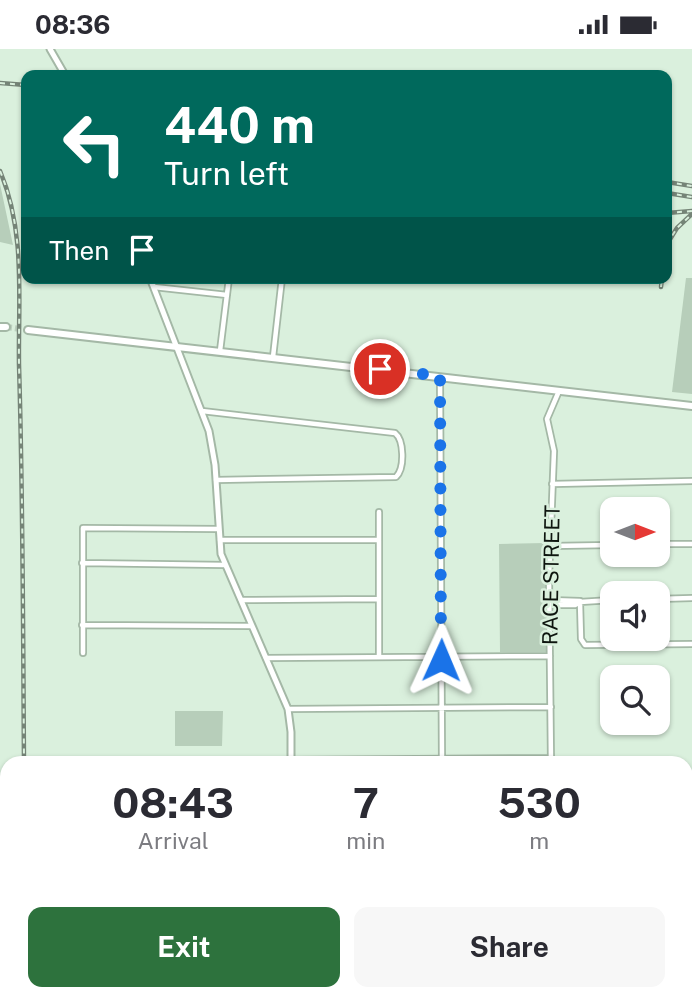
<!DOCTYPE html>
<html lang="en">
<head>
<meta charset="utf-8">
<style>
  :root { --surface:#fff; --page:#f7f7f7; --text:#2b2b33; --muted:#7c7c81; --accent:#2d723d }
  body { margin:0; font-family:"Public Sans",sans-serif; background:var(--page); color:var(--text); height:100vh; display:flex; flex-direction:column; font-size:26px; white-space:nowrap }
  * { box-sizing:border-box; margin:0 }
  p { font-size:23px; color:var(--muted) }
  .icon { flex:none; width:38px; height:38px; fill:none; stroke:currentColor; stroke-width:2; stroke-linecap:round; stroke-linejoin:round }
  .map { position:relative; flex:1; overflow:hidden }
  .sheet { position:absolute; left:0px; top:707px; width:693px; height:245px; display:flex; flex-direction:column; background:var(--surface); border-radius:21px 21px 0 0; box-shadow:0 2px 5px #0004 }
  .sheet>* { flex:none }
  .top-card { position:absolute; left:21px; top:21px; width:651px; height:214px; border-radius:14px; box-shadow:0 2px 5px #0004; background:#00695c; color:#fff; overflow:hidden }
  .needle { width:46px; rotate:90deg }
  .fabs { position:absolute; left:600px; top:448px; display:grid; gap:14px }
  .fabs a { display:grid; place-items:center; width:70px; height:70px; border-radius:14px; background:var(--surface); box-shadow:0 2px 5px #0004; font-size:35px }
  .pin { position:absolute; display:grid; place-items:center; width:60px; height:60px; color:#fff; margin:-30px; border:4px solid #fff; border-radius:50%; box-shadow:0 2px 7px #0007 }
  .me { position:absolute; width:77px; margin:-38px; rotate:1deg; stroke-linejoin:round; filter:drop-shadow(0 0 5px #0008) }
  .turn { display:flex; align-items:center; gap:24px; height:147px; padding:0 28px; font-size:32px }
  .turn .icon { width:91px; height:91px; stroke-width:2.5 }
  .turn b { display:block; font-size:49px; line-height:60px }
  .then { display:flex; align-items:center; height:66px; padding:0 28px; background:#0003; gap:14px; font-size:26px }
  .eta { display:flex; justify-content:space-evenly; align-items:center; height:119px; text-align:center }
  .eta b { font-size:42px; font-weight:700; line-height:49px }
  .primary-button { display:flex; gap:14px; margin-top:auto; padding:14px 28px }
  .primary-button a { flex:1; height:80px; border-radius:14px; background:var(--accent); color:#fff; font-size:28px; font-weight:700; line-height:80px; text-align:center }
  .primary-button a+a { background:var(--page); color:var(--text) }
  .status { display:flex; justify-content:space-between; align-items:center; height:49px; padding:0 35px; background:var(--surface); direction:ltr }
  .status svg { height:19px; fill:currentColor }
  .map>svg:first-child { display:block }
</style>
</head>
<body>
<div class="status"><b>08:36</b><svg viewBox="0 0 49 12"><path d="M0 12V9h3v3zM5 12V6h3v6zM10 12V3h3v9zM15 12V0h3v12zM26 1h20v11H26zM47 4h2v5h-2z"/></svg></div>
<div class="map">
<svg width="692" height="952" viewBox="0 0 692 952">
  <rect width="100%" height="100%" fill="#daf0dd"/>
  <path fill="#b7ceba" d="M0,135l13,61 -13,-3z
    M686,229h6v116l-20,-2z
    M545,494l1,109h-46l-1,-108z
    M175,662h48l-1,35h-47z"/>
  <g fill="none" stroke-linecap="round" stroke-linejoin="round">
    <path stroke="#bbcfbe" stroke-width="6" stroke-dasharray="6 3" stroke-linecap="butt" d="M6,278l22,3"/>
    <g stroke="#a4b8a6" stroke-width="8">
      <path id="minor" d="M154,238l73,8
        M220,302l9,-73
        M273,308l9,-79
        M440,328l2,386
        M202,362l193,22c9,7 10,35 1,44l-180,3
        M552,435l140,-3
        M220,491h159
        M658,495h34
        M551,497l61,-1
        M82,514l143,2
        M658,550l34,-1
        M241,551l138,-1
        M549,551l31,1
        M612,551l-32,2 1,37 4,6 107,-1
        M549,556h26l5,-3
        M82,576l170,1
        M83,604v-125l135,1
        M379,608v-145
        M266,609l284,-2
        M288,660l263,-2
        M291,711l260,-2
        M551,714l-2,-185 5,-127 -7,-32 12,-28"/>
    </g>
    <g stroke="#a4b8a6" stroke-width="9">
      <path id="tertiary" d="M50,0l15,26
        M150,229l59,153 6,34 6,89 67,155 3,23v31
        M292,945v7"/>
    </g>
    <g stroke="#a4b8a6" stroke-width="10">
      <path id="secondary" d="M0,278h6
        M28,281l664,76"/>
    </g>
    <use href="#minor" stroke="#fff" stroke-width="4.5"/>
    <use href="#tertiary" stroke="#fff" stroke-width="5"/>
    <use href="#secondary" stroke="#fff" stroke-width="6"/>
    <g stroke="#758477" stroke-width="4.5">
      <path id="rail" d="M0,34l26,2
        M0,122c26,61 18,129 19,194 4,132 4,265 5,398
        M667,133l25,4
        M667,144l25,4
        M667,164l25,-2
        M667,195l10,-16 15,-14
        M661,238l1,-9
        M26,945v7"/>
    </g>
    <use href="#rail" stroke="#daf0dd" stroke-width="2" stroke-dasharray="5" stroke-linecap="butt"/>
  </g>
  <g fill="none" stroke-linecap="round" stroke-linejoin="round">
    <path stroke="#1a73e8" stroke-width="12" stroke-dasharray="0 21.6" d="M380,320l60,7 1,284"/>
  </g>
  <g text-anchor="middle" dominant-baseline="central" stroke-width="5" stroke-linejoin="round" paint-order="stroke">
    <g font-size="21" fill="#0e150f" stroke="#daf0dd">
      <text transform="translate(551 526) rotate(-89)">RACE STREET</text>
    </g>
  </g>
</svg>
<div class="fabs">
<a><svg class="needle" viewBox="-14 -14 28 28"><path d="M0-13l5 13h-10z" fill="#e53935"/><path d="M0 13l5-13h-10z" fill="#7c7c81"/></svg></a>
<a><svg class="icon" aria-label="sound" viewBox="0 0 24 24"><path d="M4 9h4l5-4v14l-5-4H4zM17 9q2 3 0 6"/></svg></a>
<a><svg class="icon" aria-label="search" viewBox="0 0 24 24"><circle cx="10" cy="10" r="6"/><path d="M15 15l6 6"/></svg></a>
</div>
<div class="pin" style="left:380px;top:320px;background:#d93025"><svg class="icon" aria-label="arrive" viewBox="0 0 24 24"><path d="M6 21V4h12l-3 4 3 4H6"/></svg></div>
<svg class="me" style="left:441px;top:611px" viewBox="-20 -20 40 40"><path d="M0-17L14 15 0 8-14 15z" fill="#1a73e8" stroke="#fff" stroke-width="4"/></svg>
<div class="top-card">
<div class="turn"><svg class="icon" aria-label="left" viewBox="0 0 24 24"><path d="M17 20v-9H6M10 6l-5 5 5 5"/></svg><div><b>440 m</b>Turn left</div></div>
<div class="then">Then<svg class="icon" aria-label="arrive" viewBox="0 0 24 24"><path d="M6 21V4h12l-3 4 3 4H6"/></svg></div>
</div>
<section class="sheet">
<div class="eta">
<div><b>08:43</b><p>Arrival</p></div>
<div><b>7</b><p>min</p></div>
<div><b>530</b><p>m</p></div>
</div>
<div class="primary-button"><a>Exit</a><a>Share</a></div>
</section>
</div>
</body>
</html>
